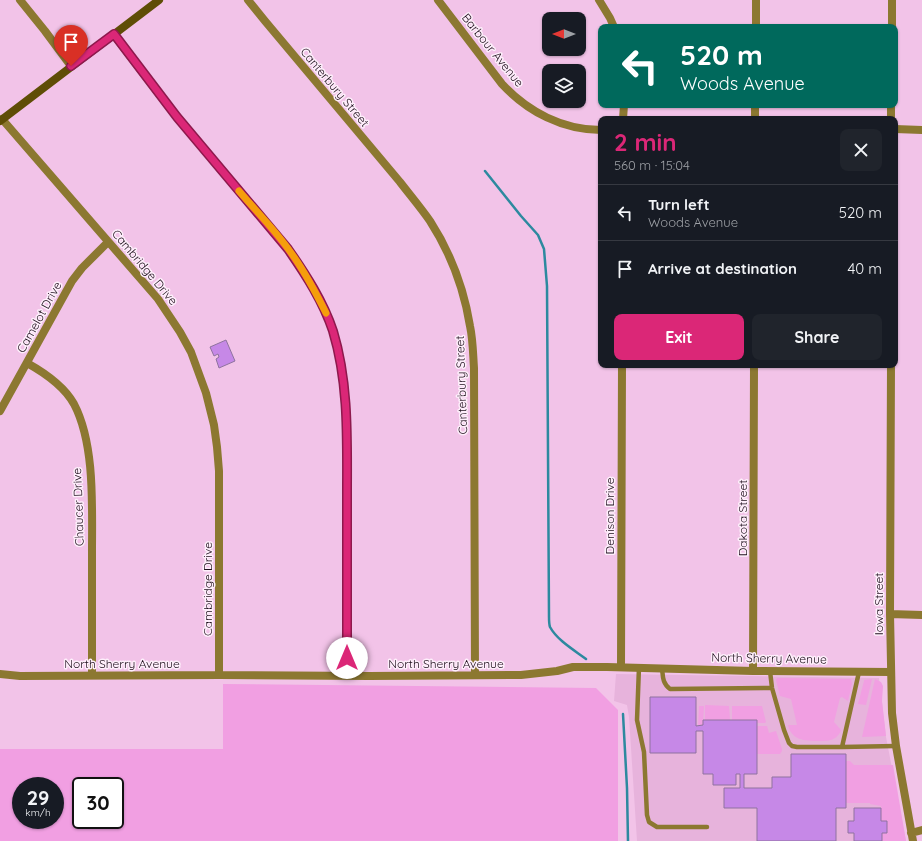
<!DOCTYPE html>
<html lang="en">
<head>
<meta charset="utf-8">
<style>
  :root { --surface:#171b24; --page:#20242c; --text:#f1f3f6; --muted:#9ea1a6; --line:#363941; --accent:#db2777 }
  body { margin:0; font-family:Quicksand,sans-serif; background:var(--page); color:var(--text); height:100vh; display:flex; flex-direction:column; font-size:15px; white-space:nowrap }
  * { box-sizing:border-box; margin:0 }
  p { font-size:13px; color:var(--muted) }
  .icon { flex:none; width:22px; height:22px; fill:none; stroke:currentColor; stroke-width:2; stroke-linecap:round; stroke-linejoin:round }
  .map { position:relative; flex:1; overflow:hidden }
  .drawer { position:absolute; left:598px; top:116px; width:300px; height:252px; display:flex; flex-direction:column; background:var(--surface); border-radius:8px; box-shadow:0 1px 3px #0004 }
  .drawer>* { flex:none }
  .top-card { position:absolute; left:598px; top:24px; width:300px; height:84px; border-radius:8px; box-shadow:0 1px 3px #0004; background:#00695c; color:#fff; overflow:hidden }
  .needle { width:26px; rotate:270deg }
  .fabs { position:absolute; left:542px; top:12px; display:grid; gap:8px }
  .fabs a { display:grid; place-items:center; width:44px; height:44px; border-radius:8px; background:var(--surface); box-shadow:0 1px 3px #0004; font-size:20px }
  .speed { position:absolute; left:12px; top:777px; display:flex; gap:8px; font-size:20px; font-weight:700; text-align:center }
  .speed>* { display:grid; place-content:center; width:52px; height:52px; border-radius:50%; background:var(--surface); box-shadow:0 1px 3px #0004; line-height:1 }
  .speed small { font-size:10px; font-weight:400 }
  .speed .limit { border:2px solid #111; border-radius:6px; background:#fff; color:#111 }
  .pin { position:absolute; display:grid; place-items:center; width:34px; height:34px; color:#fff; margin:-41px -17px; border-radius:50% 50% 50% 0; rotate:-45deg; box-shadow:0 0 4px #0007 }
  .pin .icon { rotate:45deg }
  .me { position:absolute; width:44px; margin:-22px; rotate:0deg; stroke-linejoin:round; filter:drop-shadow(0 0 3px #0008) }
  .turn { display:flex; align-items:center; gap:14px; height:84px; padding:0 16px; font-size:18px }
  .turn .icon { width:52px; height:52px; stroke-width:2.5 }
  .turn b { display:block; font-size:28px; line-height:34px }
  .round { display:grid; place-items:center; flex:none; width:42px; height:42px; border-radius:8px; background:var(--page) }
  .summary { display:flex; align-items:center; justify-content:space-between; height:68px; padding:0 16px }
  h1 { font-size:24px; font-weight:700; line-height:30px; color:var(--accent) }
  .button { display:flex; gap:8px; margin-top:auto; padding:8px 16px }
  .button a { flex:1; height:46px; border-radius:8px; background:var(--accent); color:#fff; font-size:16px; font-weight:700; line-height:46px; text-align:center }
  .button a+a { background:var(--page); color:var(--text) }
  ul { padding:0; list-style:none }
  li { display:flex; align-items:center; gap:12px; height:56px; padding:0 16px; border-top:1px solid var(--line) }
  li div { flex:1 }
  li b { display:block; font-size:15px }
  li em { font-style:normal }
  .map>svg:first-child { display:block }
</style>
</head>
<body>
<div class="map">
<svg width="922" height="841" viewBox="0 0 922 841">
  <rect width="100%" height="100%" fill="#f2c3e8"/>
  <path fill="#e7b3dc" d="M616,674l263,4 7,59 20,104h-269l-8,-124 -2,-12 -13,-4z"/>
  <path fill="#f19fe2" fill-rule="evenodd" d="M777,678h6l68,1 1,5 -4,17 -6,-4 -2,1 -6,24 7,8c-4,11 -13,11 -23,11 -13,0 -27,-1 -30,-16h9l-6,-26 -11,-3 -4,-16z
    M872,679l-6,26 -8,-1 6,-23v-1z
    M875,679l6,3 2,4 -1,15 4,35 -24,1z
    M223,684l373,4 22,22v131h-618v-92h223zM21,786h34v34h-34zM81,786h34v34h-34z
    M705,705l24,1 1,14h-25z
    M699,706h5l-1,19 -5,1z
    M732,706h30l4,16 -1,1h-8v-3h-25z
    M757,726h10l2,7 7,-2 6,18v2l-2,3h-23z
    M846,761h4l4,4h39l13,76h-24v-8h5v-12h-6v-15l-11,-2v-1h-24z"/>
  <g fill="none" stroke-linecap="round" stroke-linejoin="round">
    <path stroke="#2d899f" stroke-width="2.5" d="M485,171l36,45 17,19 6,14 3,37 2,331c0,3 0,7 1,10 7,13 24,23 36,32
      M623,714l4,74 1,53"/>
  </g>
  <path fill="#c688e7" stroke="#8f739f" d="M226,340l9,21 -16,7 -3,-9 3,-2 -1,-3 -4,2 -4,-9z
    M650,697h46v29l7,-1v-5h54v54h-13v14h28v-11h19v-23h55v54h-10v33h-79v-33h-33v-20h16v-14h-4v11h-23v-11h-10v-43h-7v22h-46z
    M854,808h27v13h6v12h-5v8h-28v-8h-6v-12h6z"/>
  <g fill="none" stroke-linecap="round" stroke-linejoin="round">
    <path stroke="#8c7831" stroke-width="4.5" d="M639,667l-2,53 7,32 3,63 2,7 8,5h50
      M662,668c1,8 0,15 8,21l102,-1
      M770,671l2,17 12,42 5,13 3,3 5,1h45l17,-75
      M842,747l54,-1"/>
    <path stroke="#8c7831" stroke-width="8" d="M20,0l25,31 26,35
      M248,0l17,21 135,161c10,13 21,26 30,39 20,31 34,68 40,105 3,14 3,28 4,42l1,307
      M438,0l64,84c26,28 61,46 99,46
      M599,0l11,18 4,9
      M756,27v-27
      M892,27v-27
      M114,35l55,72 119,142c18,26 35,52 45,82 17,54 14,112 14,168 0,59 1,118 0,176
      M2,119l156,180 22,33 11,20 15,41 8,32 3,22 2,24v204
      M623,119l1,-14
      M755,119v-14
      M891,119v-14
      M895,129l27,1
      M27,363c18,10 37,23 47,41 21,40 18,102 18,147 0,41 0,82 0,124
      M891,365l-1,249 2,99 4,33 17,95
      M0,411l72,-130 10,-13 26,-26
      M890,614l32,1
      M621,667l1,-302
      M753,671l1,-306
      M0,674l20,2 199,-1 150,1 152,-1 36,-4 16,-4h34l146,4 138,1
      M911,833l11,-3"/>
    <path stroke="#5f4d06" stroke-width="8" d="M0,121l159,-121"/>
  </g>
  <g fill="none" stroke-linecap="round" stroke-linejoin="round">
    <g stroke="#8e194d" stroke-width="10">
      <path id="route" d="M71,66l43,-32 63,83 111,132c18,26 35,52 45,82 16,53 14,108 14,163 0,55 0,109 0,164"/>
    </g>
    <use href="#route" stroke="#db2777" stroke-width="7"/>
    <path stroke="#f59e0b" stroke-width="7" d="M239,191c17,20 35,38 50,59 15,20 26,41 37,63"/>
  </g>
  <g text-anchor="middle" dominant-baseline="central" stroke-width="3" stroke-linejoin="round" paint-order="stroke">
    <g font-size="12" fill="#1d0d1b" stroke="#feeffb">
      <text transform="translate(493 50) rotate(51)">Barbour Avenue</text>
      <text transform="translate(335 87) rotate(50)">Canterbury Street</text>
      <text transform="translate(145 267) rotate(50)">Cambridge Drive</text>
      <text transform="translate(39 317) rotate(-61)">Camelot Drive</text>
      <text transform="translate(461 385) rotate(-92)">Canterbury Street</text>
      <text transform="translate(78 507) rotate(-92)">Chaucer Drive</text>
      <text transform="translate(609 516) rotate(-90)">Denison Drive</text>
      <text transform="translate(742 518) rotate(-90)">Dakota Street</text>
      <text transform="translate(207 589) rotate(-90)">Cambridge Drive</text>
      <text transform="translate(878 604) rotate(-90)">Iowa Street</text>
      <text transform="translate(769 658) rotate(1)">North Sherry Avenue</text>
      <text x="122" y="663">North Sherry Avenue</text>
      <text x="446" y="663">North Sherry Avenue</text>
    </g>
  </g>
</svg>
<div class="fabs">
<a><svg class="needle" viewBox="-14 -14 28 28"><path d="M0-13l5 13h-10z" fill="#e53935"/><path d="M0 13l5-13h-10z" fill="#9ea1a6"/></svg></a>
<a><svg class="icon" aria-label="layers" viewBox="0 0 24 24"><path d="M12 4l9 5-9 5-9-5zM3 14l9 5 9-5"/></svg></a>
</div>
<div class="speed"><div>29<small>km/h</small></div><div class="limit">30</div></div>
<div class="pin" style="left:71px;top:66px;background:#d93025"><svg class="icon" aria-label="arrive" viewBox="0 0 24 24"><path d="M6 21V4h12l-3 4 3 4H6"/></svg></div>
<svg class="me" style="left:347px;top:658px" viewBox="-20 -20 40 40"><circle r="19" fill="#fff"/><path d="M0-13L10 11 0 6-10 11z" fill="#db2777"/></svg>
<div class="top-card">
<div class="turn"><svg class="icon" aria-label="left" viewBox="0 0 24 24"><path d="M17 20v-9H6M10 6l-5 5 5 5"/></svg><div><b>520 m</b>Woods Avenue</div></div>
</div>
<section class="drawer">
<div class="summary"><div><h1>2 min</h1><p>560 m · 15:04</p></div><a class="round"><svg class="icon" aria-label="close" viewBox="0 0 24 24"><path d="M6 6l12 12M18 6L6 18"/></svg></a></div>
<ul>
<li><svg class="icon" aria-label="left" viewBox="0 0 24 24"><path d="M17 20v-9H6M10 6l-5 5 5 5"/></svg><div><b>Turn left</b><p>Woods Avenue</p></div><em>520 m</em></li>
<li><svg class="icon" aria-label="arrive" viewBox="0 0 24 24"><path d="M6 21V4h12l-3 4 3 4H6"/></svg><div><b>Arrive at destination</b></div><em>40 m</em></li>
</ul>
<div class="button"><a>Exit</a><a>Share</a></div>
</section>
</div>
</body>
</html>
